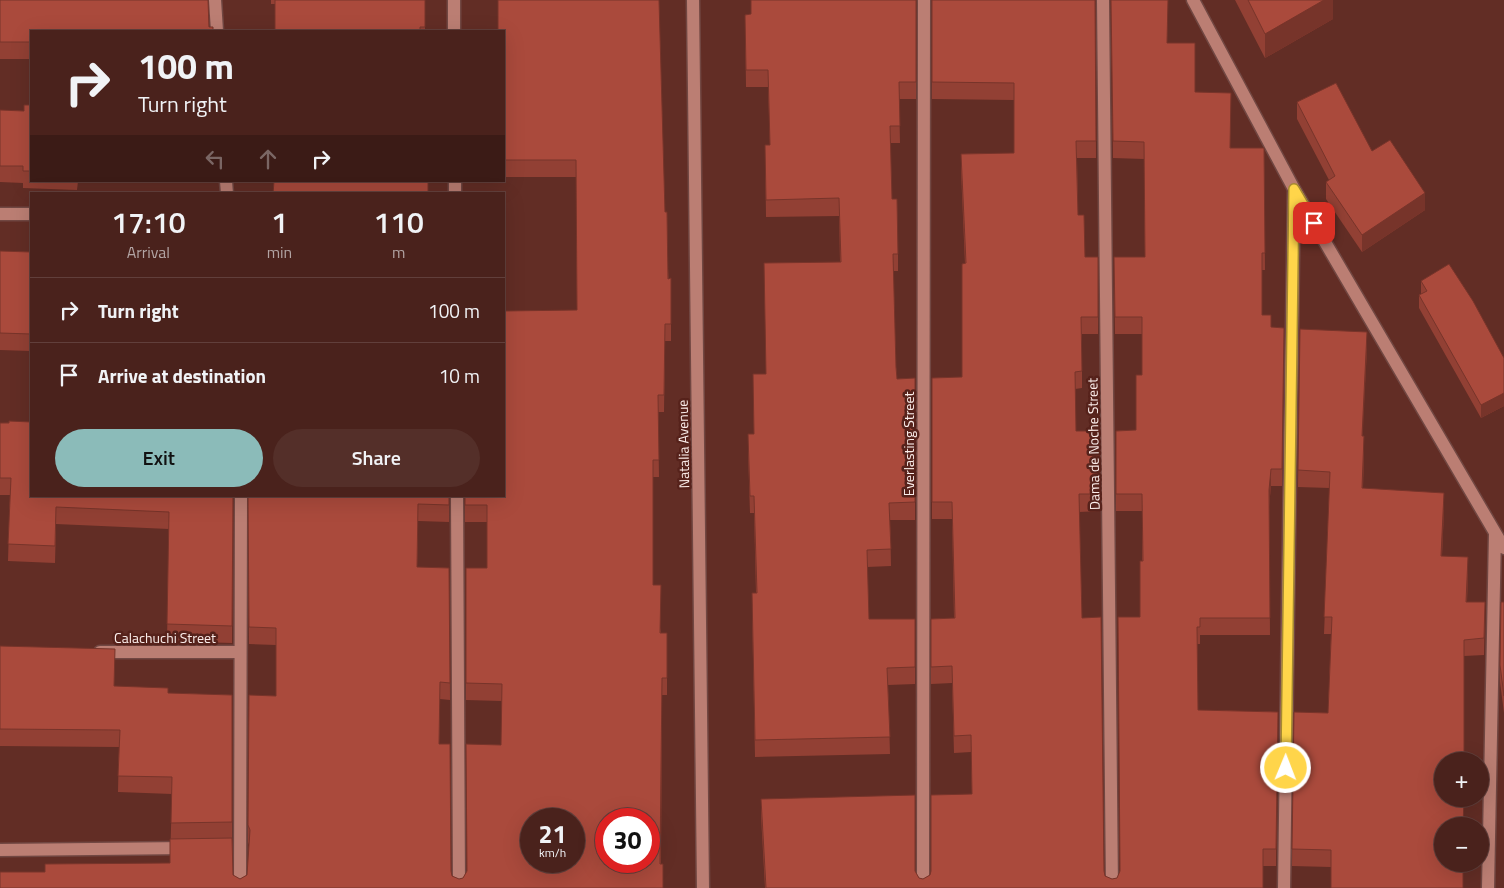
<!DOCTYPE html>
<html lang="en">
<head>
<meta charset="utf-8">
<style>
  :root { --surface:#4a221c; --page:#542f29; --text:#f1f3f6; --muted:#b2a4a3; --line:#613f3b; --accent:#8bbbb9 }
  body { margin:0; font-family:"Titillium Web",sans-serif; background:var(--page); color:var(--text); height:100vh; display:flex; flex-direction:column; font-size:19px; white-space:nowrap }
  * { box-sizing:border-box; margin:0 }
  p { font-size:16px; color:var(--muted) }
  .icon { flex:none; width:28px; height:28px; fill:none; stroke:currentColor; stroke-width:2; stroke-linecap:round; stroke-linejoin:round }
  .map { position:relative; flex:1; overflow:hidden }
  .sheet { position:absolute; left:30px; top:192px; width:475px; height:305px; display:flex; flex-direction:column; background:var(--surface); border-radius:0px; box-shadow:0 5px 20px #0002,0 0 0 1px var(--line) }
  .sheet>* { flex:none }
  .guide { position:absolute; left:30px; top:30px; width:475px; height:152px; border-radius:0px; box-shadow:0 5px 20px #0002,0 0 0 1px var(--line); background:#4a221c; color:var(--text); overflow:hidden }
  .tools { position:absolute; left:1434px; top:752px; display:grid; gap:10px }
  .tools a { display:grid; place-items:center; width:55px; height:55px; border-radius:50%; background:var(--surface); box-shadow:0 5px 20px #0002,0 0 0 1px var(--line); font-size:25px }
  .speed { position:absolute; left:520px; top:808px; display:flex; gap:10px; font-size:25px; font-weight:700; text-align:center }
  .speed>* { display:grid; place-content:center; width:65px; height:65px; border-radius:50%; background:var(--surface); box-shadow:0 5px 20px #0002,0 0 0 1px var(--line); line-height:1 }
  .speed small { font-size:12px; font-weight:400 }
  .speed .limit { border:8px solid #d22; background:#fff; color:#111 }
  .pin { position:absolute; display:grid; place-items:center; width:42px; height:42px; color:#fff; margin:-21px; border-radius:10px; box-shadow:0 2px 8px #0006 }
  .me { position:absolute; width:55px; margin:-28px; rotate:1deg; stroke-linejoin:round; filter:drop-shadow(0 0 4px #0008) }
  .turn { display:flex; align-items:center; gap:18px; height:105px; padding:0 25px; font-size:22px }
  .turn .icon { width:65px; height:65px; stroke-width:2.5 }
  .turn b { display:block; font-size:35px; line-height:42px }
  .lanes { display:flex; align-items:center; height:48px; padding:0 25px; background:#0003; justify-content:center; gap:25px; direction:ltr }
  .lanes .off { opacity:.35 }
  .eta { display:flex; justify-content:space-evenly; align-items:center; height:85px; text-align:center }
  .eta b { font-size:30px; font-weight:600; line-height:35px }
  .primary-button { display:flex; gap:10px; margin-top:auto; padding:10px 25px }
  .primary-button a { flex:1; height:58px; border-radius:30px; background:var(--accent); color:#111; font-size:20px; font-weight:600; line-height:58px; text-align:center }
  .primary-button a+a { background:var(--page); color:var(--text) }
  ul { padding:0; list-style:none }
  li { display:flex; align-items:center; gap:15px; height:65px; padding:0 25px; border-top:1px solid var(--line) }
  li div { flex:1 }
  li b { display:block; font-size:19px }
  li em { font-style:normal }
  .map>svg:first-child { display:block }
</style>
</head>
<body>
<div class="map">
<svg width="1504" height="888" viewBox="0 0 1504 888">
  <rect width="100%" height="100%" fill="#622d25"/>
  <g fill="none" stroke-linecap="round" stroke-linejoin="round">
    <g stroke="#714742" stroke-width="15">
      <path id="street" d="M215,0l2,31
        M454,0v31
        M1103,0l9,888
        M1193,0l101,189 210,359
        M226,181l1,13
        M455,181v13
        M0,214h31
        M457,496l2,392
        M100,652h140
        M0,850l187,-2
        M240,888l1,-392
        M923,888l1,-888
        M1284,888l10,-699
        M1488,888l7,-355"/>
    </g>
    <g stroke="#714742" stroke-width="15">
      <path id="secondary" d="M693,0l10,888"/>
    </g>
    <use href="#street" stroke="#bb7e73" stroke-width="12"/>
    <use href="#secondary" stroke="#bb7e73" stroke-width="12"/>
  </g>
  <path fill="#924034" d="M0,0l31,31v28h-31z
    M271,0h154v31h-150v-27h-4z
    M751,0h165v99h-17l1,44h-10l2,56 6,55v17h-5l3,96 1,12 18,-1v142h-25l1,46 -24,1 2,52h46v65l-27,1 2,69 -135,3 -3,-147 4,-17 -2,-80h-4l-2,-62v-17h6l-1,-60h13l74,-112 -1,-46 -73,1 -1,-72h5l-2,-58h-22l-1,-72 6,-1z
    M932,0h163l1,158h-19l1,57 7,42h13v77h-16v54l-7,1 1,42h23l1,80 -21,1 3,106 22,253 1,5 7,3 5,-1 3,-7 20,-254 2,-56v-50h-26v-80l20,-1 6,-55v-41h-27l-1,-77h31l-1,-98 -31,-1 -2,-158 56,43 28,49 36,56h33l1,122h-3v45l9,12 13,1 -2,158h-11l-2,20 1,129h-70v9h-3l1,66 80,2 -2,154h-13v22h-498l-4,-72v-17l154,72 4,7 4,1 7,-4 42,-81 -1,-42 -17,1 -2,-70 -21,1v-65l23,-1 -2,-99h-20v-141l30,-1 3,-113 -4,-93v-17l53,-1v-53l-82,-1z
    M1235,0h98v19l-68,39z
    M504,31l161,181 6,112v17h-6l-1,71h-6l1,65h-6v108l8,48h6v62h-5l-1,169 2,24h-663l45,-16 125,-9 2,-69 -54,-2 1,-45 -119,-1v-100l115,40 53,7 64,2v144l1,36 7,4 7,-4 2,-30 -1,-3 1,-147 27,1v-51l-27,-1 -1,-148h201v26l-31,-1 -1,46 32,1 1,132 -10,-1 -1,45 12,127 1,5 7,3 4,-1 4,-7 34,-126 1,-44 -36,-1v-132h21v-46h-22v-26l112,-186 -1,-133h-72z
    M1297,102l75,49 53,59 -63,42 -36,-53v-17l3,-2 -32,-61z
    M31,105v76h47l-1,9 -54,-2v-5l-23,-1v-72l24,1z
    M0,251l31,1v99l-31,-1z
    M1421,281l83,77v48l-23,12 -62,-110v-13l2,-1z
    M1300,329l67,20 -5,87 2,17 -1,35 81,22 -2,46 26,18 -1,28h18l-1,53 -20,1 -133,211 -39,-1 2,-154 34,1 3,-79h-7l6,-146 -32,-1z
    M30,422l203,74 -1,147 -65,-2 2,-112 -113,-5 -1,39 -47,-2 2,-66h-10v-72z
    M1504,602v111l-4,-31v-17z"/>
  <path fill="#77342a" d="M1324,0h9v19l-68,39v-24z
    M1425,193v17l-63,42v-17z
    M1367,332v17l-5,104v-17z
    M1504,393v13l-23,12v-13z
    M1364,436v17l-2,52v-17z
    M1271,469v17l-2,21v-17z
    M1444,493v17l-3,63v-17z
    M1468,557v17l-2,45v-17z"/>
  <path fill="#aa4a3c" stroke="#77342a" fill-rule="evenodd" d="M0,0h208l1,27h4v4h-182v11h-31z
    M275,0h150v27h-5v4h-145z
    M498,0h161l6,212h2l1,67 3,-1v46h-6l-1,71h-6l1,65h-6v125h8l-1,48h7v45h-5l-2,186h3v24h-663v-16h45v-8l125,-1v-24l62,-1 1,37 7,4 7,-4 3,-45 -2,-5 1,-130 27,1v-68l-27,-1 -1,-131h201v9l-31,-1 -1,63 32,1 1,115 -10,-1 -1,62h11l1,127 1,5 7,3 4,-1 4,-7 -1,-127 35,1 1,-61 -36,-1v-115h21v-63h-22v-9h39v-185l73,-1 -1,-150h-72v-129h-6zM531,819h43v42h-43zM606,819h43v42h-43z
    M751,0h165v82h-17l1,44h-10l2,73h5l1,55h-5l3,113 1,12 18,-1v124l-26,1 2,46 -24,1 2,69h46v48l-28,1 3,69 -135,3 -3,-147h5l-3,-97h-4l-2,-62h6l-1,-60h13l-2,-111 77,-1 -2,-64 -73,2 -1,-55h5l-2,-75h-22l-1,-55 6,-1z
    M932,0h163l1,141h-20l2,74h6l1,42h13v60h-17l1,54 -7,1 1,59h23l1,63h-21l3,124 19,-1 3,254 1,5 7,3 5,-1 3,-7 -2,-254h22v-56h3l-1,-67h-26v-63l20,-1v-55h6v-58h-27l-1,-60h31l-1,-115 -31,-1 -2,-141h57l-1,43h28v49l36,1 -1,55h34l1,105h-3v62h9v12l13,1 -2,141h-11l-2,21 1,128h-70v9h-3l1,83 80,2 -2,137h-13v39h-497l-5,-89 154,-4v76l4,7 4,1 7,-4 1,-4v-76l41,-1 -1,-59 -17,1 -2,-70 -21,1v-48l24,-1 -3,-116h-20v-124l30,-1v-113l4,-1 -5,-109 53,-1v-70l-82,-1z
    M1248,0h76l-59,34z
    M1336,83l36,68 18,-11 35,53 -63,42 -36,-53 9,-6 -38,-74z
    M24,105h7v66h-8v-5h-23v-56l24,1z
    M274,181h154v13h-155z
    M0,251l31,1v82l-31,-1z
    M1449,264l24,37 31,57v35l-23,12 -62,-110 8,-4 -6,-10z
    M1300,329l67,3 -5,104h2l-2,52 82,5 -3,63 27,1 -2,45h19l-1,36 -20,2v121h-22v38h22l-1,27h-21v38h21v24h-132v-38l-39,-1 2,-137 34,1 4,-96h-8l6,-145 -32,-2z
    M9,421l22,1v74h202l-1,130 -65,-2 2,-112 -113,-5 -1,39 -47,-2 3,-66h-11v-55h9z
    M1501,602h3v94l-4,-31z
    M0,646l115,3 -1,37 54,2v5l64,2v127l-61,1 1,-46 -54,-1 2,-46 -120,-1z"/>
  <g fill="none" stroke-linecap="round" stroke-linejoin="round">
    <g stroke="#a68a30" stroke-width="12">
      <path id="route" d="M1286,768l8,-579 20,34"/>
    </g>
    <use href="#route" stroke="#ffd54a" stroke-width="9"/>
  </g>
  <g text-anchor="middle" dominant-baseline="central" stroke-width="5" stroke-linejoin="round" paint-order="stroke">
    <g font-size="14" fill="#fceeeb" stroke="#56221b">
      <text transform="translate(683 444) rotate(-91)">Natalia Avenue</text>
      <text transform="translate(908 444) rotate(-90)">Everlasting Street</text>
      <text transform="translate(1093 444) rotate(-91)">Dama de Noche Street</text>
      <text x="165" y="637">Calachuchi Street</text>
    </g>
  </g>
</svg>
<div class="tools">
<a>+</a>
<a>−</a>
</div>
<div class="speed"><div>21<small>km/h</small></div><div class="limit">30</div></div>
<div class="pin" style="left:1314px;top:223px;background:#d93025"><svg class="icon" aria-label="arrive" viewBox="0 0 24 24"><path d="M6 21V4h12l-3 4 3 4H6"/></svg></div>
<svg class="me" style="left:1286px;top:768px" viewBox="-20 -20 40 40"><circle r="17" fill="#ffd54a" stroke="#fff" stroke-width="3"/><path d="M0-11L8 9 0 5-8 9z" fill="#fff"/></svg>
<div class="guide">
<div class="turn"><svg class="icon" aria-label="right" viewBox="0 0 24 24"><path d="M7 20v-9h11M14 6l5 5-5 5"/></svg><div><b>100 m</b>Turn right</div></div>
<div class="lanes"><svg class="icon off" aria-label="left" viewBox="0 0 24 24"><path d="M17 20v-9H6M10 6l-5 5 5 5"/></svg><svg class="icon off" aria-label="ahead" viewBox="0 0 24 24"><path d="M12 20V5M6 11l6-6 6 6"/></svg><svg class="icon" aria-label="right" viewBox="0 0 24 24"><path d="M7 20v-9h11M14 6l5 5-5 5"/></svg></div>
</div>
<section class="sheet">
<div class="eta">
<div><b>17:10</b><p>Arrival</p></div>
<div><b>1</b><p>min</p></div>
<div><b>110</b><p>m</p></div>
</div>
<ul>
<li><svg class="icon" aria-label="right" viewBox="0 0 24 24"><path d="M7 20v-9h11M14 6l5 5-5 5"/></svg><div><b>Turn right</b></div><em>100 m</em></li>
<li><svg class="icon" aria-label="arrive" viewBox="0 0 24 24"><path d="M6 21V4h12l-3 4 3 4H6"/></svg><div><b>Arrive at destination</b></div><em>10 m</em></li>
</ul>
<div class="primary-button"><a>Exit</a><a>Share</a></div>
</section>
</div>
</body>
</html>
